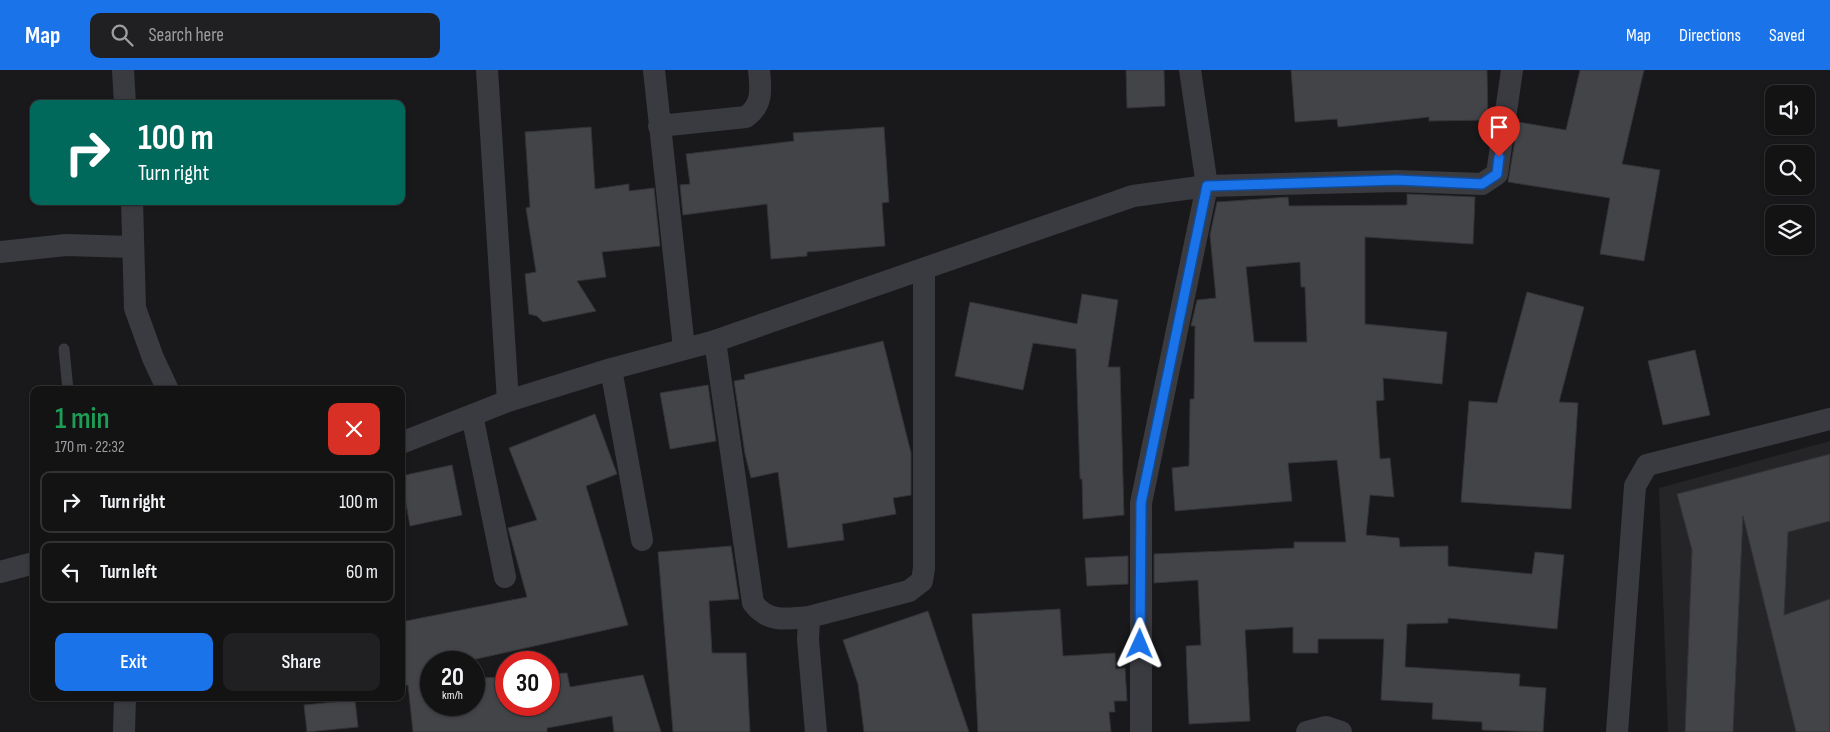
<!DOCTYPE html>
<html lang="en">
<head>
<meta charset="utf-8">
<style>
  :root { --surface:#131314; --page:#202022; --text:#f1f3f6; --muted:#9d9ea0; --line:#323234; --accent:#1a73e8 }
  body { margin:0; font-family:"Sofia Sans Condensed",sans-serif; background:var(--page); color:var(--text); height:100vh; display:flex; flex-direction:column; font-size:19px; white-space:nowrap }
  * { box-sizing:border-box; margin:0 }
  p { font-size:16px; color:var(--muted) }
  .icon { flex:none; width:28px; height:28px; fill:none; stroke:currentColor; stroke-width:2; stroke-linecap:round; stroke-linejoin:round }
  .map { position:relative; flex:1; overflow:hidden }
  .drawer { position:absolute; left:30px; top:316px; width:375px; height:315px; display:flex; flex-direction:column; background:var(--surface); border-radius:10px; box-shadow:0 1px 4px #0004,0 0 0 1px var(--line) }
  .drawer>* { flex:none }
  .banner { position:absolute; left:30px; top:30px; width:375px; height:105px; border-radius:10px; box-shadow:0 1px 4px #0004,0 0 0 1px var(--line); background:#00695c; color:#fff; overflow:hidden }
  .buttons { position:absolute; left:1765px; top:15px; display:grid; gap:10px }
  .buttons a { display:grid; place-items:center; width:50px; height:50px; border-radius:10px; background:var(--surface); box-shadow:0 1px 4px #0004,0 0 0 1px var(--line); font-size:25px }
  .speed { position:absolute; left:420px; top:581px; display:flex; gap:10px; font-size:25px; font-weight:700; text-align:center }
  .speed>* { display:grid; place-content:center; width:65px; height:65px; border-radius:50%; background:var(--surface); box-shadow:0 1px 4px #0004,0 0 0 1px var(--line); line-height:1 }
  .speed small { font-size:12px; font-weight:400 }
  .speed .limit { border:8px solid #d22; background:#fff; color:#111 }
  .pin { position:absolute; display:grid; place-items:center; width:42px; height:42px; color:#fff; margin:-51px -21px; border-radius:50% 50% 50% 0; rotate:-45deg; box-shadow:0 0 5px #0007 }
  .pin .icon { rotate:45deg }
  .me { position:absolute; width:55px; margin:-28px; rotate:1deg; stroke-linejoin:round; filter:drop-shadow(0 0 4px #0008) }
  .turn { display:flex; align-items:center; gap:18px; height:105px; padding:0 25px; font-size:22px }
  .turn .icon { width:65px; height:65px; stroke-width:2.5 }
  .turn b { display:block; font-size:35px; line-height:42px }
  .round { display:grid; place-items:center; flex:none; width:52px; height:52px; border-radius:10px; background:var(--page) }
  .overview { display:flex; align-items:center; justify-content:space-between; height:85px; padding:0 25px }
  h1 { font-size:30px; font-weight:600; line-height:38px; color:#1e9e55 }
  .action { display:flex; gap:10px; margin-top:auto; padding:10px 25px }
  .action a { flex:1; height:58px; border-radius:10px; background:var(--accent); color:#fff; font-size:20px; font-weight:600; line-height:58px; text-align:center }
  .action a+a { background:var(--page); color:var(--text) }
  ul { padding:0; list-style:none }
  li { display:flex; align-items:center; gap:15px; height:62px; margin:0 10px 8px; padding:0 15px; border:2px solid var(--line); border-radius:10px }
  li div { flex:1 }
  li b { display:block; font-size:19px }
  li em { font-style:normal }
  header { display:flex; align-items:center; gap:30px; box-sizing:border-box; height:70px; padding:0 25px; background:var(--accent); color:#fff }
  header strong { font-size:24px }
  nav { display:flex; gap:28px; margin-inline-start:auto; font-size:18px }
  .search { width:350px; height:45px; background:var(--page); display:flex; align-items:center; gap:12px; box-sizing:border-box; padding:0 18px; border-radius:10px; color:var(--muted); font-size:19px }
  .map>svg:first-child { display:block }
</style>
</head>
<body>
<header>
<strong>Map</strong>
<div class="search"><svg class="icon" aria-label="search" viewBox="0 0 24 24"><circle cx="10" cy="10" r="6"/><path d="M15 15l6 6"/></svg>Search here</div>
<nav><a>Map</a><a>Directions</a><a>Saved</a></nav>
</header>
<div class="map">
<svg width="1830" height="662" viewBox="0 0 1830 662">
  <rect width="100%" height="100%" fill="#19191b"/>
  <path fill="#252528" d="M1830,371v291h-162l-9,-244z"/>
  <path fill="#434448" stroke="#333338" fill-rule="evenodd" d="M1126,0h38l1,36 -38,2z
    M1291,0h196l1,50 -59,1v-4l-91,10 -1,-8 -42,3z
    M1580,0h64l-22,94 38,6 -16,91 -44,-7 10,-56 -102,-16 10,-60 48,8z
    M591,57l4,62 34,-5v7l25,-3 6,58 -58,6 4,25 -29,4 19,30 -53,11 -6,-6 -8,-2 -4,-40 11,-2 -10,-64 4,-1 -5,-75z
    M884,57l5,75 -7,1 3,43 -78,6v4l-36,3 -4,-55 -84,11 -3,-30 10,-1 -4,-30 108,-13 -1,-8z
    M1407,124l68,3 -2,47 -108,-7v87l82,8 -5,52 -59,-6 1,22 -8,1 4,58 10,-1 4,39 -24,-2 -4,40 33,3 1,9 48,-1v20l84,8 3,-22 29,3 -7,74 -109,-11v5l-41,1 -2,43 115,7 -1,12 27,2 -3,44 -61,-2v-8l-50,-3 1,-16 -52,-3 3,-61h-66v14h-25v-26l-48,3 5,91 -61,3 -3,-78 15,-1 -3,-65 -44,3v-29l140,-6v-6h52l-9,-82 -49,3 4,38 -117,10 -3,-43 17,-2 1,-67h4l1,-73h-4l6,-26 19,-2 -6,-63 7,-33 71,-5 1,9 118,-1zM1300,192l1,25h4l2,55h-53l-8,-75z
    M1527,222l57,15 -25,95 19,1 -7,106 -110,-7 8,-101 28,2z
    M1082,224l36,6 -10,67h12l4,148 -41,4 -1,-40h-2l-4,-130 -43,-6 -10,47 -68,-14 15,-74 107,22z
    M883,271l28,112v42l-18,3 3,16 -54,10 2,16 -56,8 -10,-76 -27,6 -6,-24 -11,-73 11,-2 -1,-4z
    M1695,280l15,65 -47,10 -15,-64z
    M708,315l8,56 -46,8 -10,-56z
    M595,344l22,60 -31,12 42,139 -156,35 1,2h-42v43h43v-35l1,8 31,-1v28h43v-31l18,-1 3,14 73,-12 18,57h-47l-2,-16 -65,12v4h-134l-5,-47 -7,1v-64l126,-25 -19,-69 29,-8 -28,-72z
    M1830,384v67l-42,11 -4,83 46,-16v133h-34l-53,-216 -10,216h-48l7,-182 -15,-56z
    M452,395l10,50 -52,11 -9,-50z
    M731,476l8,53 -30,2 3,52h34l4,79h-77l-15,-180z
    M1128,486v28l-41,2 -2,-28z
    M1060,539l3,47 52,-3 1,16 9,-1 2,33h-13l1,11h-6l2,20h-133l-6,-118z
    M928,541l41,121h-105l-6,-48 -15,-44z
    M355,630l3,27 -51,5 -3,-27z"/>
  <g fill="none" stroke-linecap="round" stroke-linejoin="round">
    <path stroke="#393b41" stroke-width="11" d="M64,279l4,41"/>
    <path stroke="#393b41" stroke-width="22" d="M123,0l2,34
      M487,0l21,331
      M654,0l30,278
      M659,56l87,-9c17,-12 15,-28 13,-47
      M132,131l3,107 18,50 15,32
      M0,182l66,-7 66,2
      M715,271l38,262c15,20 34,16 56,14
      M611,299l31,171
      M472,345l33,162
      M401,373l107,-42 103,-32 104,-28 418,-145 74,-10 190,-5 85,3 15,-10 15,-104
      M0,502l34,-9
      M124,662l1,-34
      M816,662l-8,-92 1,-23 100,-26 13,-10 2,-13v-298
      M1141,662v-229l66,-317 -17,-116
      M1307,662l19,-5 15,5
      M1617,662l18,-246 12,-21 183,-46"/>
  </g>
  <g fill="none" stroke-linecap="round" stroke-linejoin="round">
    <g stroke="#114b97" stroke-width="12">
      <path id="route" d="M1140,574l1,-141 66,-317 190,-6 85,4 15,-10 2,-17"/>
    </g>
    <use href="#route" stroke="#1a73e8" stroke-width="9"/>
  </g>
</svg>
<div class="buttons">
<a><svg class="icon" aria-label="sound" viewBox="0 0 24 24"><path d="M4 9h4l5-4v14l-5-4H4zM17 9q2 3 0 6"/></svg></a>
<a><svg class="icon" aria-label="search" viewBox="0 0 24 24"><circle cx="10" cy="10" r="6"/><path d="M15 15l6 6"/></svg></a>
<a><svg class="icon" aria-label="layers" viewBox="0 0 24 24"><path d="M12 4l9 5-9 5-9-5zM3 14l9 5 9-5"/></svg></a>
</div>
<div class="speed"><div>20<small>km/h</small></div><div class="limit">30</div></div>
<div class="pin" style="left:1499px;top:87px;background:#d93025"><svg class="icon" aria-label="arrive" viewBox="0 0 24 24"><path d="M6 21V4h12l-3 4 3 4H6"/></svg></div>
<svg class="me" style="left:1140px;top:574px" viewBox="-20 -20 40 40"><path d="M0-17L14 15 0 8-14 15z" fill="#1a73e8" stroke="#fff" stroke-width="4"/></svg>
<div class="banner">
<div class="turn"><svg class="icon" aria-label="right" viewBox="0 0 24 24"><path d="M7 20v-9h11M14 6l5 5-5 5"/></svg><div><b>100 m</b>Turn right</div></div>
</div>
<section class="drawer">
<div class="overview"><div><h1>1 min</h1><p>170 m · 22:32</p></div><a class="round" style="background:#d93025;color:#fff"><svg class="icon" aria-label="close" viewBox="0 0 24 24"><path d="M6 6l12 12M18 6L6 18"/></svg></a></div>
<ul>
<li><svg class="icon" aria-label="right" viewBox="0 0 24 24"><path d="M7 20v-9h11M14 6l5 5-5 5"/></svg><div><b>Turn right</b></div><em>100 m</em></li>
<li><svg class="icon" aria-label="left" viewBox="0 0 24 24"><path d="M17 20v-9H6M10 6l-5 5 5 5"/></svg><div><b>Turn left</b></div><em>60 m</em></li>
</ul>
<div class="action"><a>Exit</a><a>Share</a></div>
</section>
</div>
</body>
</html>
